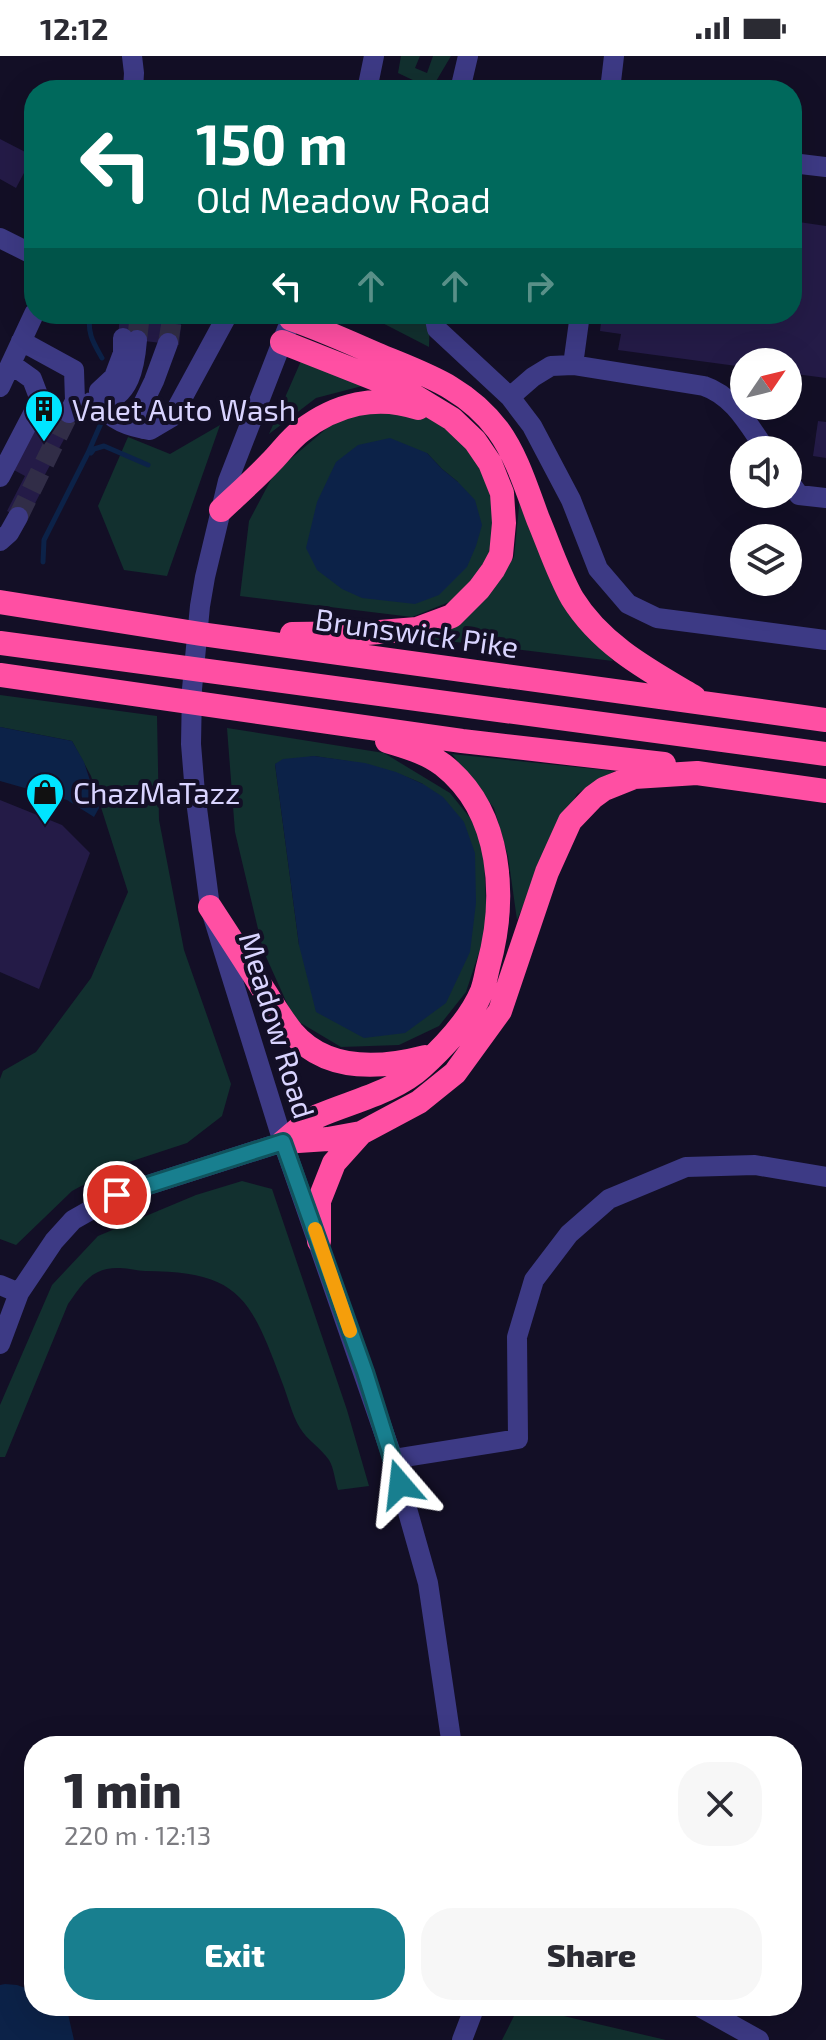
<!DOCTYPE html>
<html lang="en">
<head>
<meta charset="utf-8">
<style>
  :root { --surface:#fff; --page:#f7f7f7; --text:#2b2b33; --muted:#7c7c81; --accent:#187f8f }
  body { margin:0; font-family:"Exo 2",sans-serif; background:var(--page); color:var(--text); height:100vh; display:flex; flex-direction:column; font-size:30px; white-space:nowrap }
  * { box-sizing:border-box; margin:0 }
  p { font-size:26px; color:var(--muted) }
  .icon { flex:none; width:44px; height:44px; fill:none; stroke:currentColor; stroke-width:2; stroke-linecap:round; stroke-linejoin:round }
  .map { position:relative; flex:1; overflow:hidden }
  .panel { position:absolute; left:24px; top:1680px; width:778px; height:280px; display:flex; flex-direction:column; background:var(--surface); border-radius:32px; box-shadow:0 8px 32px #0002 }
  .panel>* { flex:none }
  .hud { position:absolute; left:24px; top:24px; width:778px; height:244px; border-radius:32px; box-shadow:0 8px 32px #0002; background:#00695c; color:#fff; overflow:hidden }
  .needle { width:52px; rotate:55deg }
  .buttons { position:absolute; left:730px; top:292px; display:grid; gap:16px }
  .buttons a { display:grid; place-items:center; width:72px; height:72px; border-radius:50%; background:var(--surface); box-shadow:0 8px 32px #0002; font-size:40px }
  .pin { position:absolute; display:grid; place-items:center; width:68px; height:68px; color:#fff; margin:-34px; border:4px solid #fff; border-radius:50%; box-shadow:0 2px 8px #0007 }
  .me { position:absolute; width:88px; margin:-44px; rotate:343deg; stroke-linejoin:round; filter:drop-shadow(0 0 6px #0008) }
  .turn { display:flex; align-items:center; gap:28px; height:168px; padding:0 40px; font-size:36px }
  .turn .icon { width:104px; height:104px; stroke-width:2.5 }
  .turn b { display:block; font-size:56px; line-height:68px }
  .lanes { display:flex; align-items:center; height:76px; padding:0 40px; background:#0003; justify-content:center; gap:40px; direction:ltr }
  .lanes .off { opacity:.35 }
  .round { display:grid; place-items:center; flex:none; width:84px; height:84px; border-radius:32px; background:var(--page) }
  .overview { display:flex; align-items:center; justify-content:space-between; height:136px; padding:0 40px }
  h1 { font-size:48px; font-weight:800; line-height:60px }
  .button { display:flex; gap:16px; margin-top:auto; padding:16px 40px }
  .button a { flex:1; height:92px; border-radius:32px; background:var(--accent); color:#fff; font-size:32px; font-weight:800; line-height:92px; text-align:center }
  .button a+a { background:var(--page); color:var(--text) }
  .status { display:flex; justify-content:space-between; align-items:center; height:56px; padding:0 40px; background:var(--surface); direction:ltr }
  .status svg { height:22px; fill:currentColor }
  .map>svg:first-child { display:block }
</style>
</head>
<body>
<div class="status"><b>12:12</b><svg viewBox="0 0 49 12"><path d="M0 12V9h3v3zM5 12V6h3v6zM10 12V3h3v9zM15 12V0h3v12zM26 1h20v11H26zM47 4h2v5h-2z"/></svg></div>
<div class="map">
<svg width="826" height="1984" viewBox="0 0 826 1984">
  <rect width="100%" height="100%" fill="#130f26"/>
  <path fill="#12302f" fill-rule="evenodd" d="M401,0h19l-5,12 12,5 6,-17h18l-16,27h-16l-21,-10z
    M365,258h65l-1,33z
    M301,305l65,24 -50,13 -47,36z
    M385,351l60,14 34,34 18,47 -2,48 -31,46 -52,21 -172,-21 9,-75 26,-49 64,-54zM427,397l15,16 16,13 -96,116z
    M220,369l-53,151 -43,-6 -26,-64 30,-69 42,17z
    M520,441l48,107 45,57 -191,-23 63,-38 29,-43z
    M0,639l157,21 2,104 25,130 47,134 -9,32 -35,27 -67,22 -48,26 -56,54 -16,-6v-160l3,-8 33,-19 55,-74 37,-86 -37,-116 -19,-35 -72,-14z
    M227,672l157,25 66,40 33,41 4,94 -21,64 -27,34 -40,19 -58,2 -47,-28 -31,-69 -28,-118zM314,700c41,6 71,10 109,28l-124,161 -24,-181z
    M452,698l162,17 -37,23 -29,54 -31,72 -9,-64 -14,-48z
    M242,1125l30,8 75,221 22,76 -31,4c-3,-9 -4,-22 -9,-30 -8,-12 -22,-20 -29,-32 -8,-13 -12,-31 -18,-46 -31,-83 -42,-111 -137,-111 -8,0 -16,-3 -25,-3 -28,-1 -37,15 -52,36l-63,153h-5v-52l52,-120 46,-49 98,-41z
    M519,1950h2l145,34h-164z"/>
  <path fill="#0c2248" d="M390,382l37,15 15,16 16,13 17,18 7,25 -6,21 -9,21 -28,28 -24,9 -53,-6 -20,-9 -25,-19 -11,-22 11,-46 19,-40 22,-17z
    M0,671l72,14 12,21 15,46 -5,9 -27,-17 -67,-19z
    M314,700l51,7 31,9 27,12 20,13 21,25 11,31 1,50 -6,49 -24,51 -41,30 -41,5 -48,-26 -17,-67 -24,-181 8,-5z
    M5,1928l12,1 17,6v15h30l4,8 6,26h-74v-55z"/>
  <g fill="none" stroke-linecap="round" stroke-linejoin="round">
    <path stroke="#0c2248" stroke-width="5" d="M90,258c-3,19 3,28 12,44
      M91,397l3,-4 10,-3 44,19
      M43,506l1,-22 44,-87 14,-32"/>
  </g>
  <path fill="#241b47" d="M0,83l33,17 -17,32 -16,-9z
    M792,165l34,5v152l-38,-5v-11h-44v5l-126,-17 3,-16 -21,-3 2,-17h190z
    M120,258h62l-3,31 -61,-7z
    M47,346l29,15 -35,65 4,2 -19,37 -19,-10 18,-35 -13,-7z
    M818,365l8,1v36l-13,-2z
    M0,744l62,25 28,28 -51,136 -39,-17z"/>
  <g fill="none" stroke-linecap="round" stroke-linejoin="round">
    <path stroke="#312d47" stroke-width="20" stroke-dasharray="20 10" stroke-linecap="butt" d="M137,284l3,-26
      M168,287l5,-29
      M18,461l51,-104"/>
    <path stroke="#3d3a85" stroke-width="20" d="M132,0l2,17 -1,17
      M367,34l7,-34
      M460,34l8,-34
      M610,34l4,-34
      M792,107l34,4
      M0,182l34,17
      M434,258l3,15 73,68 22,29 39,74 27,69 30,35 29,14 169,22
      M287,273l-59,152 -23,96 -5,29 -8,83 -1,55 4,49 15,114 73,235 110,317 35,124 24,163
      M137,284c-2,25 -7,58 -37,62 9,19 31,25 50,28l22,-13 56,-103
      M21,285l53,29 1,31 -6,12
      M573,309l7,-51
      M0,331l34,-73
      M510,341l23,-20 18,-11 22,-1 131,21c30,10 45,40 62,64
      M91,346h9l-1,-11 15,-14 9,-24v-15
      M143,373l-3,-19 14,-29 14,-38
      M0,421l40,-77 -8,-21 -21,-15
      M788,424l11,15 27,3
      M0,485l9,-8 9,-16
      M0,1229l19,8
      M0,1288l19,-51 35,-52 19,-21 44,-25 166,-53
      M393,1403l125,-20 -1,-102 17,-57 35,-46 40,-35 77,-32 69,-2 71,12
      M698,1950l61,34
      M462,1984l13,-34"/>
    <path stroke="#ff4fa3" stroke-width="24" d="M291,263c29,10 56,22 85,35 47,20 89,32 122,76 19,26 29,60 40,89 11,26 20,54 34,79 29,47 76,72 122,99
      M282,286l124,49 46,28 23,22 15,22 12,30 2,30 -3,32 -8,15 -14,19 -27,27 -35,13 -50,4 -75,1
      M221,454c17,-16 34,-31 50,-48 10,-10 19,-23 30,-31 35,-27 76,-37 117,-23
      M0,546l201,32 625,86
      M0,587l826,111
      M0,619l462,66 202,23
      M210,851c17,26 34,52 51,79 10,15 20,32 31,46 34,40 87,37 133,25
      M283,1086l45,-3 33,-6 58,-31 36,-29 45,-62 47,-139 23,-51 23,-24 11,-8 30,-12 63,-4 129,18
      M283,1086c11,-9 22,-20 35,-26 32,-14 77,-24 104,-49 23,-21 48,-47 60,-76 3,-8 4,-16 6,-24 19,-68 15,-155 -45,-202 -17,-13 -37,-18 -56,-24
      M319,1185v-40l15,-38 27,-30"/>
  </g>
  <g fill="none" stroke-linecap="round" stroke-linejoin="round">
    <g stroke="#10535d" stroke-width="20">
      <path id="route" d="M117,1139l166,-53 82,230 35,112"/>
    </g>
    <use href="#route" stroke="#187f8f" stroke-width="14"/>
    <path stroke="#f59e0b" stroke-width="14" d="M315,1173l35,102"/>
  </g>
  <defs>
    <g id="building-pin" transform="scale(2)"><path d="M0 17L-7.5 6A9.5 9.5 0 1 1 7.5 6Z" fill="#00e5ff" stroke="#130f26"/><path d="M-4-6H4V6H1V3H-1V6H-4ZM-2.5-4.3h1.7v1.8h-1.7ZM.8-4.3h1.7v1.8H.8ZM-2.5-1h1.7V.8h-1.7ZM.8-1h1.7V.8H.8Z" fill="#111"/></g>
    <g id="shop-pin" transform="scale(2)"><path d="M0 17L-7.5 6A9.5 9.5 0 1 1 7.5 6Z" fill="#00e5ff" stroke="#130f26"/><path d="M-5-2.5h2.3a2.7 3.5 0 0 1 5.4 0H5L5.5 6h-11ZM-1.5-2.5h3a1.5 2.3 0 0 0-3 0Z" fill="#111"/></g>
  </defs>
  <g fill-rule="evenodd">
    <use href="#building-pin" x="44" y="353"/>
    <use href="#shop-pin" x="45" y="736"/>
  </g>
  <g text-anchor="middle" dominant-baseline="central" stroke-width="8" stroke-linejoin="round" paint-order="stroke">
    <g font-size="30" fill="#d9d4ff" stroke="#130f26" text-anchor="start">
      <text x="72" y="353">Valet Auto Wash</text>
      <text x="73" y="736">ChazMaTazz</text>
    </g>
    <g font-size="30" fill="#d9d4ff" stroke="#130f26">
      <text transform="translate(417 576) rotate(8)">Brunswick Pike</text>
      <text transform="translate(278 969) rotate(73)">Meadow Road</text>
    </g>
  </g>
</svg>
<div class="buttons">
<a><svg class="needle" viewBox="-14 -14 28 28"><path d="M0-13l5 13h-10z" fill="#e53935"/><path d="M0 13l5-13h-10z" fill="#7c7c81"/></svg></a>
<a><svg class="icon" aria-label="sound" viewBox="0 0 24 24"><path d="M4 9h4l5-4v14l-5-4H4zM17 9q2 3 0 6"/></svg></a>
<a><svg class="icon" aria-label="layers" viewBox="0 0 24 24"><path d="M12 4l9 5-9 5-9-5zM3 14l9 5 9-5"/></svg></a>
</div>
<div class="pin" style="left:117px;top:1139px;background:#d93025"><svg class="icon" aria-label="arrive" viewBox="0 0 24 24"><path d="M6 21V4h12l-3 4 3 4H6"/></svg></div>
<svg class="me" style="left:400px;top:1428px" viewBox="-20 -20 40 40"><path d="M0-17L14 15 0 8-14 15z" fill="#187f8f" stroke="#fff" stroke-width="4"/></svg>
<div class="hud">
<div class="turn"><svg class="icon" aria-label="left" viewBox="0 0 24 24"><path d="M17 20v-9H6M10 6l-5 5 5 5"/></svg><div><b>150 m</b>Old Meadow Road</div></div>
<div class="lanes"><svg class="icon" aria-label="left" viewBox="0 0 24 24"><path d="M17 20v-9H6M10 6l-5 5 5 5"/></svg><svg class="icon off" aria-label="ahead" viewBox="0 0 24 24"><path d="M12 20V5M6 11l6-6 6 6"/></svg><svg class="icon off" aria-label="ahead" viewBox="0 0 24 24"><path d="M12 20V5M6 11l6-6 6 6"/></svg><svg class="icon off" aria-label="right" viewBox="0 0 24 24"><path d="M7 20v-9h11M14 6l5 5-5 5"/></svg></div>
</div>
<section class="panel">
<div class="overview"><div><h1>1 min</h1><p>220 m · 12:13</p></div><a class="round"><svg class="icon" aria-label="close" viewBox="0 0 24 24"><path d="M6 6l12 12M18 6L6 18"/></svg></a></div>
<div class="button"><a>Exit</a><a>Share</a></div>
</section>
</div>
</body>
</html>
